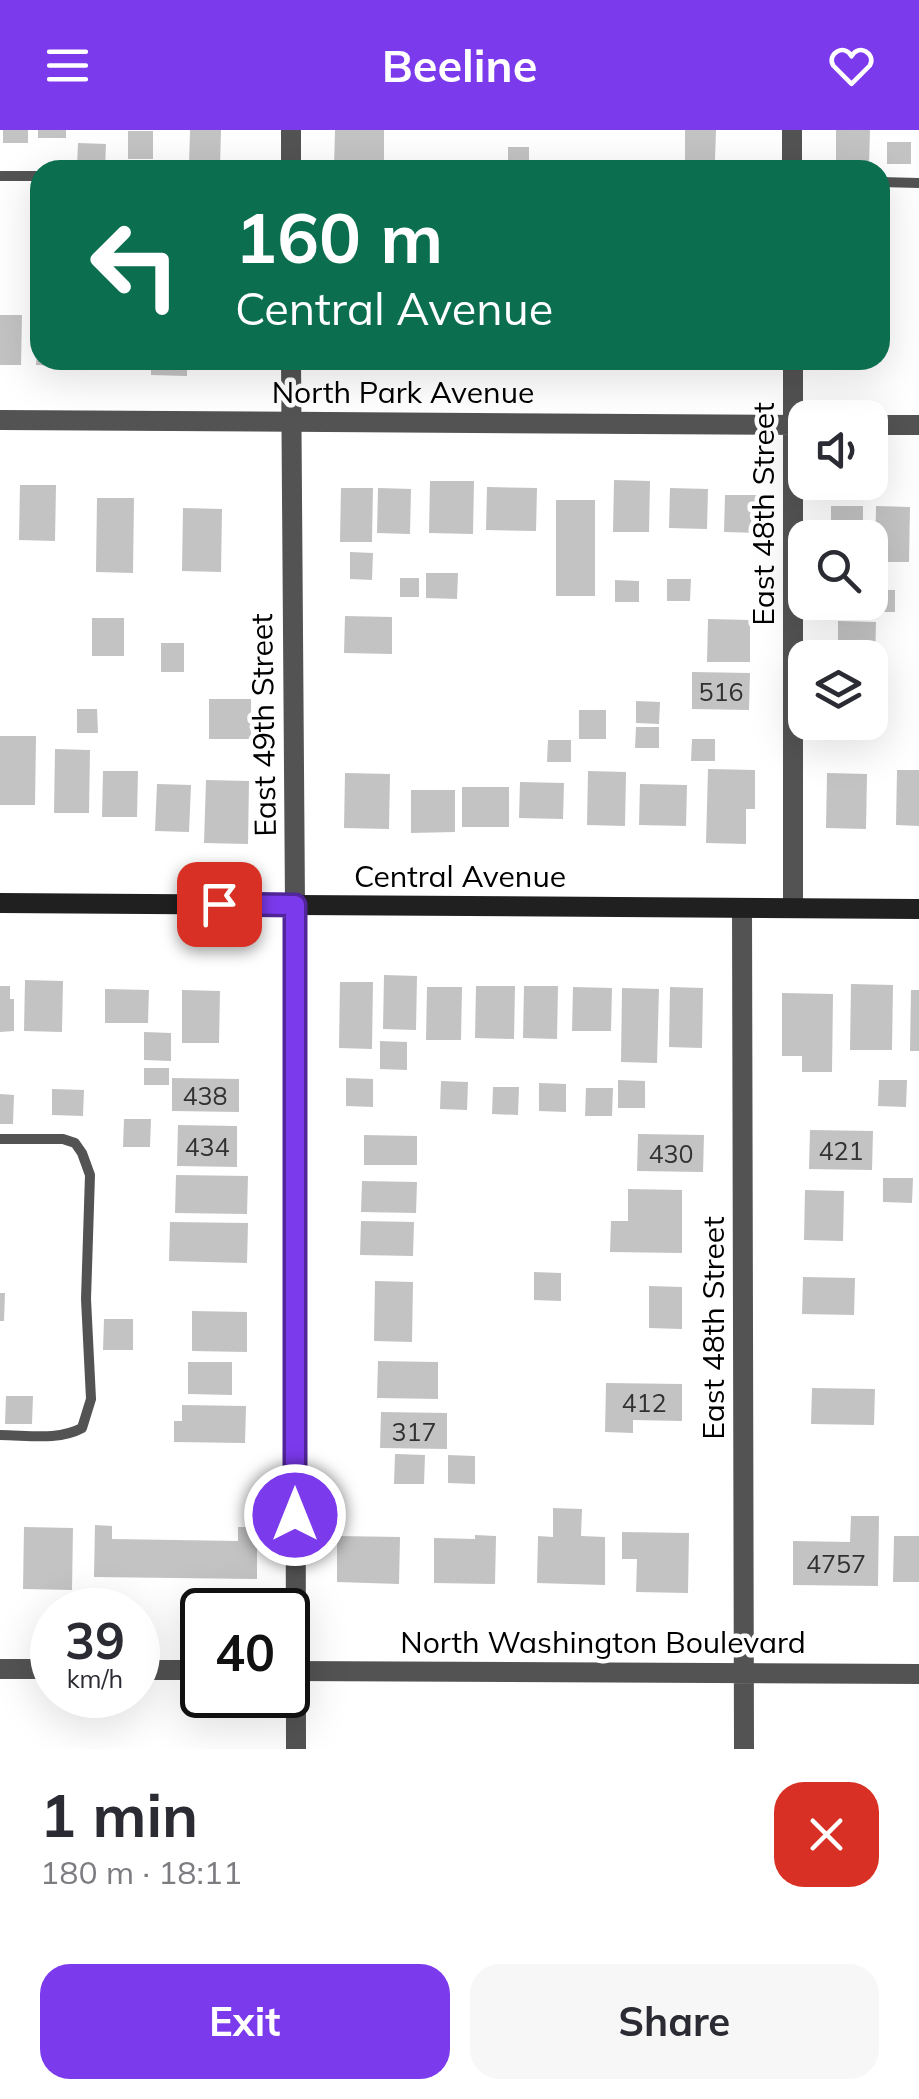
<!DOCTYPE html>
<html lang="en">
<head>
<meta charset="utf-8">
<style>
  :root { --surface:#fff; --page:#f7f7f7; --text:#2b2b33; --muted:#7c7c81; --accent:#7c3aed }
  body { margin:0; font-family:Mulish,sans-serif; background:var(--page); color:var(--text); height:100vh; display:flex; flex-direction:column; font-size:38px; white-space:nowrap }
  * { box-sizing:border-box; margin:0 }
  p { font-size:32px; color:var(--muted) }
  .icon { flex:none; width:55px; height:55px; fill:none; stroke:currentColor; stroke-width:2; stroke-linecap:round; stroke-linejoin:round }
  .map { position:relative; height:1619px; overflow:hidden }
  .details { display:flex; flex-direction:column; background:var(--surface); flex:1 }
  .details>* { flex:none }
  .banner { position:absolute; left:30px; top:30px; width:860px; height:210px; border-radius:30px; box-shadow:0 10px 40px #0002; background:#0b6e4f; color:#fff; overflow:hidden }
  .tools { position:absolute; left:788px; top:270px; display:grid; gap:20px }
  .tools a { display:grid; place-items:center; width:100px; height:100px; border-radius:20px; background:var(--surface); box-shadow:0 10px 40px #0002; font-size:50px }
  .speed { position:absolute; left:30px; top:1458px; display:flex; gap:20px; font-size:50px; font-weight:700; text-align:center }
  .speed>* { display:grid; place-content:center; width:130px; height:130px; border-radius:50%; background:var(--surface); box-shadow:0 10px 40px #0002; line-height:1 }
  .speed small { font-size:25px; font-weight:400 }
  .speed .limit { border:5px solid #111; border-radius:15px; background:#fff; color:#111 }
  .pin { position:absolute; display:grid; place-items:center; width:85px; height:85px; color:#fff; margin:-42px; border-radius:20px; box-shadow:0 5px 15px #0006 }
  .me { position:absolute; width:110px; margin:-55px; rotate:0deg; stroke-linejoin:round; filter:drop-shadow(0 0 8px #0008) }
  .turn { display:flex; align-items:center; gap:35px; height:210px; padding:0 40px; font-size:45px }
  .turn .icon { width:130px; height:130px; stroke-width:2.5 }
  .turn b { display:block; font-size:70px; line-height:85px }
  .round { display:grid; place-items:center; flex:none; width:105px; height:105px; border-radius:30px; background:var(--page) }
  .overview { display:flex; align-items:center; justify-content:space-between; height:170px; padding:0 40px }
  h1 { font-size:60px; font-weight:700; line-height:75px }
  .primary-button { display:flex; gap:20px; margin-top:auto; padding:20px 40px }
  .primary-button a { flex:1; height:115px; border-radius:30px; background:var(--accent); color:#fff; font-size:40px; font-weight:700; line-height:115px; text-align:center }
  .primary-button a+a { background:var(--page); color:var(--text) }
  header { display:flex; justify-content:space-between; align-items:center; height:130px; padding:0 40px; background:var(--accent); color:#fff; font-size:45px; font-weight:700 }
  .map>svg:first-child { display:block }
</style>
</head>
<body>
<header><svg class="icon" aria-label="menu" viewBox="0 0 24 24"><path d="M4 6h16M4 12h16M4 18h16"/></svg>Beeline<svg class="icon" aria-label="heart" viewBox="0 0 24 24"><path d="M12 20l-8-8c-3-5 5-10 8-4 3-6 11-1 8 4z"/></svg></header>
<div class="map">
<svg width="919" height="1619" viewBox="0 0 919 1619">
  <rect width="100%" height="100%" fill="#fff"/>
  <path fill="#c3c3c3" d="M3,0h25v13h-25z
    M38,0h28v8h-28z
    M190,0h31l-1,37h-31z
    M335,0h49v39l-50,-1z
    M685,0h31l-1,30h-30z
    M836,0h34l-1,36h-33z
    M128,1h25v28h-25z
    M887,12h24v22h-24z
    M78,13l28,1 -1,25 -28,-1z
    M508,17h21v23h-21z
    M0,185h22l-1,50h-21z
    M37,220h3v10h30v6l-34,-1z
    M88,230h37v7l-37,-1z
    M151,230h36v16l-36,-1z
    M833,230h43v4h-43z
    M614,350l36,1 -1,51h-36z
    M430,351h44l-1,53 -44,-1z
    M20,355h36l-1,56 -36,-1z
    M487,357l50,1 -1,43 -50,-1z
    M341,358h32l-1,54h-32z
    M378,358l33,1 -1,45 -33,-1z
    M670,358l38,1 -1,40 -38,-1z
    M725,365h34v38l-35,-1z
    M97,368h37l-1,75 -37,-1z
    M556,370h39v96h-39z
    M831,376h32v32h-32z
    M876,376l34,1 -1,55h-34z
    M183,378l39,1 -1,63 -39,-1z
    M350,422l23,1 -1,27 -22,-1z
    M426,443h32l-1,26 -31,-1z
    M400,448h19v19h-19z
    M667,449h24l-1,22h-23z
    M615,450l24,1v21h-24z
    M872,460h23v22h-24z
    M842,472h24l-1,6h-23z
    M345,486l47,1v37l-48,-1z
    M92,488h32v38h-32z
    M708,489l42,1v42h-43z
    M838,491l38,1 -1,39h-5v-3h-32z
    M161,513h23v29h-23z
    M692,542l58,1 -1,37 -57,-1z
    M870,554l7,1 -1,46 -43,-1v-8h37z
    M209,569h42v40h-42z
    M636,571l24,1 -1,22 -23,-1z
    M77,579h20l1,24h-21z
    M579,580h27v29h-27z
    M636,597h23v21h-24z
    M0,606h36l-1,69h-35z
    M692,609h23v22h-24z
    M548,610h23v22h-24z
    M55,619l35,1 -1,63h-35z
    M708,639l47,1v39h-9v35l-40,-1z
    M897,640h22v56l-23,-1z
    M103,641h35l-1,46h-35z
    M588,641l38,1 -1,54 -38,-1z
    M345,643l45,1 -1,55 -45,-1z
    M827,643l40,1 -1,55 -40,-1z
    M206,650l43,1 -1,63 -44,-1z
    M520,652l44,1 -1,36 -44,-1z
    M157,654l34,1 -2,47 -34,-1z
    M640,654l47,1 -1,41 -47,-1z
    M462,657h47v40h-47z
    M411,660h44v42l-44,1z
    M384,845l33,1 -1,54 -33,-1z
    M25,850l38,1 -1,51 -38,-1z
    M340,852h33l-1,67 -33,-1z
    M851,854l42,1 -1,65h-42z
    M0,856h10v13h4v32l-14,1z
    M476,856h39l-1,53 -39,-1z
    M524,856h34l-1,53 -34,-1z
    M427,857h35l-1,53h-35z
    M573,857l39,1 -1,43h-39z
    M670,857l33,1 -1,60 -33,-1z
    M622,858l37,1 -2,74 -36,-1z
    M105,859l44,1 -1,33h-43z
    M182,860l38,1 -1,52h-37z
    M911,860h8v61h-9z
    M782,863l51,1 -1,78h-30v-16h-20z
    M144,902l27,1v28l-27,-1z
    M380,911l27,1v28l-27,-1z
    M144,938h25v17h-25z
    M172,948l67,1v33l-67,-1z
    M346,948l27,1v28l-27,-1z
    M618,950l27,1v27h-27z
    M879,950h28l-1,27 -28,-1z
    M441,951l27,1 -1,28 -27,-1z
    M539,953l27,1v28l-27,-1z
    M493,957h26l-1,28 -26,-1z
    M586,958h27l-1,28h-27z
    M52,959l32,1 -1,26 -31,-1z
    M0,964l14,1 -1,29h-13z
    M124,989h27l-1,28h-27z
    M178,995l59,1v41l-60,-1z
    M810,1000l63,1 -1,39 -63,-1z
    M638,1004l66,1 -1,37 -66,-1z
    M364,1005l53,1v29h-53z
    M176,1045l72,1 -1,38 -72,-1z
    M883,1048h30l-1,25 -29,-1z
    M362,1051l55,1 -1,31 -55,-1z
    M628,1059l54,1v63l-72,-1 1,-31h17z
    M805,1060l39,1 -1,50 -39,-1z
    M361,1091l53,1 -1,34 -53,-1z
    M170,1092l78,1 -1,40 -78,-2z
    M534,1142l27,1v28l-27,-1z
    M803,1147l52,1 -1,37 -52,-1z
    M375,1151l38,1 -1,60 -38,-1z
    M649,1156l33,1v42l-33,-1z
    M0,1163h5l-1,28h-4z
    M192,1181l55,1v40l-55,-1z
    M104,1189h29v31h-30z
    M378,1231l60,1v37l-61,-1z
    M188,1232h44v33l-44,-1z
    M606,1253l76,1v37l-49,-1v13l-28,-1z
    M812,1258l63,1 -1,36 -63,-1z
    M6,1266h27l-1,28h-27z
    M182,1275l64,1 -1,37 -71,-1v-21h8z
    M381,1282l66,1v36l-67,-1z
    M395,1324l30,1 -1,29h-30z
    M448,1325l27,1v28l-27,-1z
    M553,1378l29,1 -1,27 24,1v48l-68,-2 1,-47 15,1z
    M851,1386h28l-1,70 -85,-1v-44l57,1z
    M95,1395l17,1v13l126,2v-14h19v52l-163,-2z
    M24,1397l49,1 -1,62 -49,-1z
    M622,1402l67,1 -1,60 -52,-1 1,-33h-15z
    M475,1405l21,1 -1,48 -61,-1v-45l41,1z
    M337,1406l63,1 -1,47 -62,-2z
    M894,1406h25v46h-26z"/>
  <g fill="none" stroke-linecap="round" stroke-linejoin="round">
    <path stroke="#535353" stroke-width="10" d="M0,46h40
      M880,52l39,1
      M0,1009h63l12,4 7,10 8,22 -4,124 5,100 -9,29c-24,13 -55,7 -82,7"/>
    <path stroke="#535353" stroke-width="20" d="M792,0v40
      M793,230v548
      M0,290l805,5
      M870,295h49
      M742,778l2,841
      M0,1539h52
      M138,1540h64
      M288,1541l631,3"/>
    <path stroke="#535353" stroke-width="20" d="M291,40v-40
      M291,230l4,545 1,844"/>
    <path stroke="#202020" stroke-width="20" d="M0,773l919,6"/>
  </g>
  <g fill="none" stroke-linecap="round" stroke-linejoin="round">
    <g stroke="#51269a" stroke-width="25">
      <path id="route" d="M219,774l76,1v610"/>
    </g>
    <use href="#route" stroke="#7c3aed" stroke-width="18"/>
  </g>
  <g text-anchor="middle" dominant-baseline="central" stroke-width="9" stroke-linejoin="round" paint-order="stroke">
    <g font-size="25" fill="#313131">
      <text x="721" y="561">516</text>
      <text x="205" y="965">438</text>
      <text x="207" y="1016">434</text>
      <text x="841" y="1020">421</text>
      <text x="671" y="1023">430</text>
      <text x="644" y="1272">412</text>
      <text x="414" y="1301">317</text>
      <text x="836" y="1433">4757</text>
    </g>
    <g font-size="30" fill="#000" stroke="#fff">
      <text x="403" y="262">North Park Avenue</text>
      <text transform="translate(763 384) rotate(-90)">East 48th Street</text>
      <text transform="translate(263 595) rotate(-91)">East 49th Street</text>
      <text x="460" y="746">Central Avenue</text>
      <text transform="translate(713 1198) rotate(-90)">East 48th Street</text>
      <text x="603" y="1512">North Washington Boulevard</text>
    </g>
  </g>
</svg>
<div class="tools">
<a><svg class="icon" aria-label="sound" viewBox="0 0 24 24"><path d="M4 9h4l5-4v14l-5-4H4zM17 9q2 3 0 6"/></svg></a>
<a><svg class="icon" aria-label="search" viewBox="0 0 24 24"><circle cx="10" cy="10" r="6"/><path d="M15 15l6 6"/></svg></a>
<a><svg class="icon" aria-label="layers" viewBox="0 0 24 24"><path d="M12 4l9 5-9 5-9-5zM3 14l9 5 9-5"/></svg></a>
</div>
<div class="speed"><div>39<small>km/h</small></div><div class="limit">40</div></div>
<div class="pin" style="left:219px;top:774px;background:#d93025"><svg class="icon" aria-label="arrive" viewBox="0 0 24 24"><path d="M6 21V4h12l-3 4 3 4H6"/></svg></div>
<svg class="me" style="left:295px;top:1385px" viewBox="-20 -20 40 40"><circle r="17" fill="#7c3aed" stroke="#fff" stroke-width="3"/><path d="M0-11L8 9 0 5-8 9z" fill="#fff"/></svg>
<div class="banner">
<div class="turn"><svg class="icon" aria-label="left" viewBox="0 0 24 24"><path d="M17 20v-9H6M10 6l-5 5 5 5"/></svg><div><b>160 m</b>Central Avenue</div></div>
</div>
</div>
<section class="details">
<div class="overview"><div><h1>1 min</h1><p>180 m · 18:11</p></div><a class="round" style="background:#d93025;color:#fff"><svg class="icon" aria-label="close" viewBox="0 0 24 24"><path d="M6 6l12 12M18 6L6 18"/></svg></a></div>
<div class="primary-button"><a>Exit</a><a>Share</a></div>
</section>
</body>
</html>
